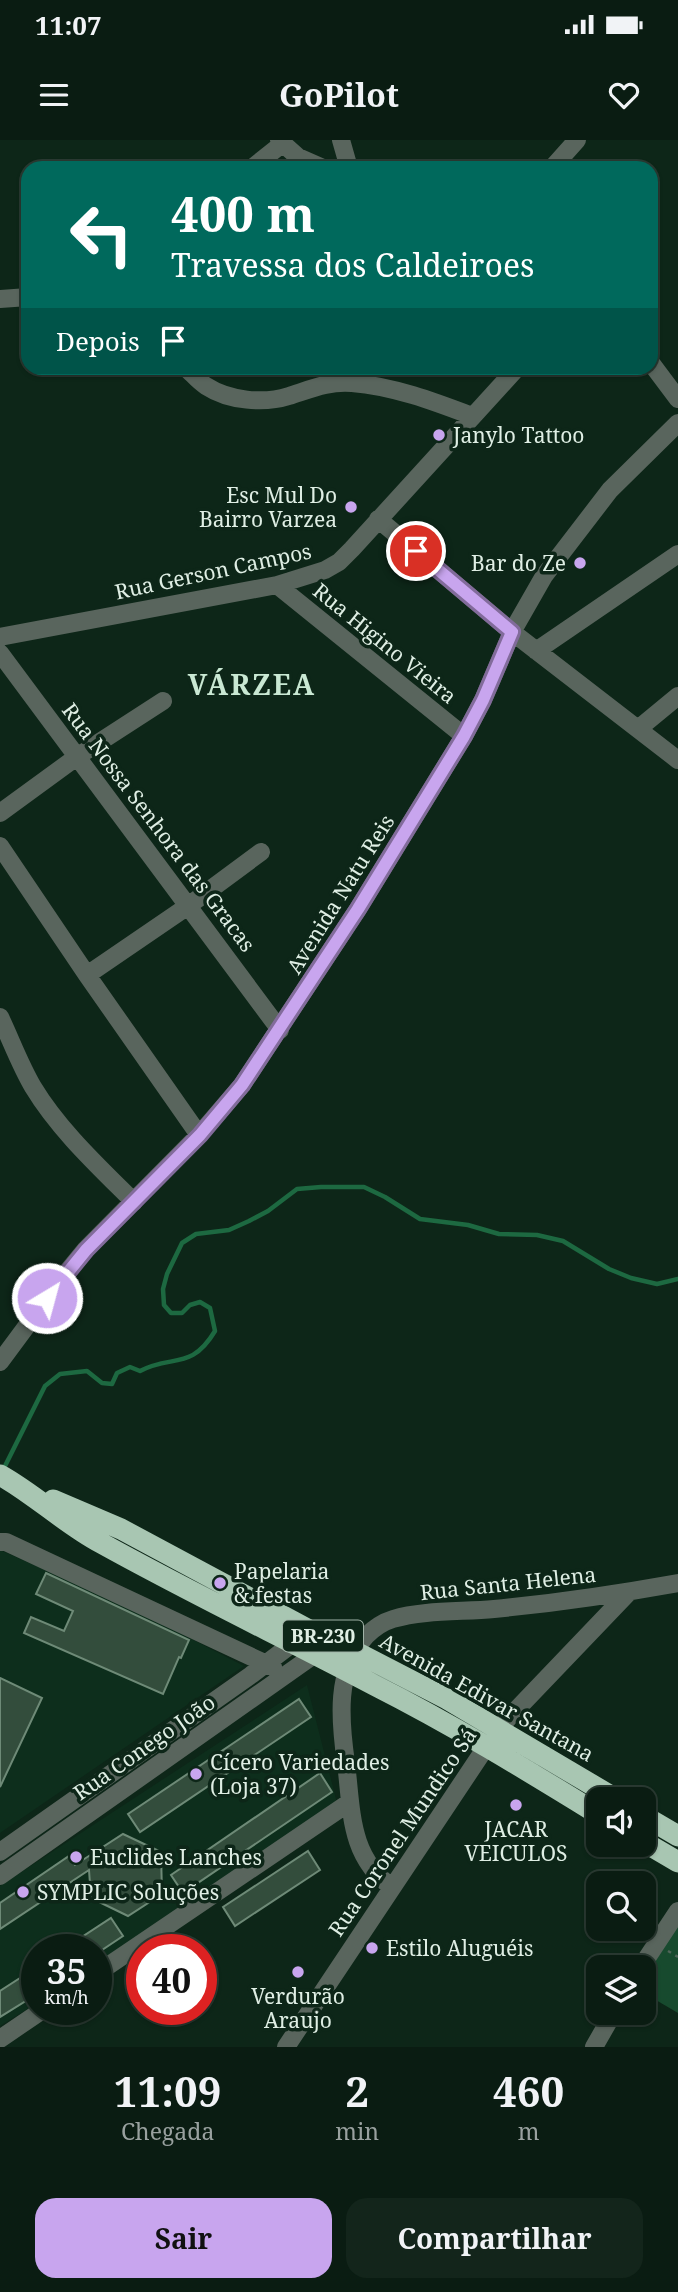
<!DOCTYPE html>
<html lang="pt">
<head>
<meta charset="utf-8">
<style>
  :root { --surface:#0a1c12; --page:#13251b; --text:#f1f3f6; --muted:#99a19f; --line:#2a3a32; --accent:#c8a5ee }
  body { margin:0; font-family:"Noto Serif",serif; background:var(--page); color:var(--text); height:100vh; display:flex; flex-direction:column; font-size:26px; white-space:nowrap }
  * { box-sizing:border-box; margin:0 }
  p { font-size:23px; color:var(--muted) }
  .icon { flex:none; width:38px; height:38px; fill:none; stroke:currentColor; stroke-width:2; stroke-linecap:round; stroke-linejoin:round }
  .map { position:relative; height:1907px; overflow:hidden }
  .side { display:flex; flex-direction:column; background:var(--surface); flex:1 }
  .side>* { flex:none }
  .hud { position:absolute; left:21px; top:21px; width:637px; height:214px; border-radius:21px; box-shadow:0 2px 5px #0004,0 0 0 2px var(--line); background:#00695c; color:#fff; overflow:hidden }
  .tools { position:absolute; left:586px; top:1647px; display:grid; gap:14px }
  .tools a { display:grid; place-items:center; width:70px; height:70px; border-radius:14px; background:var(--surface); box-shadow:0 2px 5px #0004,0 0 0 2px var(--line); font-size:35px }
  .speed { position:absolute; left:21px; top:1794px; display:flex; gap:14px; font-size:35px; font-weight:700; text-align:center }
  .speed>* { display:grid; place-content:center; width:91px; height:91px; border-radius:50%; background:var(--surface); box-shadow:0 2px 5px #0004,0 0 0 2px var(--line); line-height:1 }
  .speed small { font-size:18px; font-weight:400 }
  .speed .limit { border:10px solid #d22; background:#fff; color:#111 }
  .pin { position:absolute; display:grid; place-items:center; width:60px; height:60px; color:#fff; margin:-30px; border:4px solid #fff; border-radius:50%; box-shadow:0 2px 7px #0007 }
  .me { position:absolute; width:77px; margin:-38px; rotate:37deg; stroke-linejoin:round; filter:drop-shadow(0 0 5px #0008) }
  .turn { display:flex; align-items:center; gap:24px; height:147px; padding:0 35px; font-size:32px }
  .turn .icon { width:91px; height:91px; stroke-width:2.5 }
  .turn b { display:block; font-size:49px; line-height:60px }
  .then { display:flex; align-items:center; height:66px; padding:0 35px; background:#0003; gap:14px; font-size:26px }
  .eta { display:flex; justify-content:space-evenly; align-items:center; height:119px; text-align:center }
  .eta b { font-size:42px; font-weight:700; line-height:49px }
  .cta { display:flex; gap:14px; margin-top:auto; padding:14px 35px }
  .cta a { flex:1; height:80px; border-radius:21px; background:var(--accent); color:#111; font-size:28px; font-weight:700; line-height:80px; text-align:center }
  .cta a+a { background:var(--page); color:var(--text) }
  .status { display:flex; justify-content:space-between; align-items:center; height:49px; padding:0 35px; background:var(--surface); direction:ltr }
  .status svg { height:19px; fill:currentColor }
  header { display:flex; justify-content:space-between; align-items:center; height:91px; padding:0 35px; background:var(--surface); font-size:32px; font-weight:700 }
  .map>svg:first-child { display:block }
</style>
</head>
<body>
<div class="status"><b>11:07</b><svg viewBox="0 0 49 12"><path d="M0 12V9h3v3zM5 12V6h3v6zM10 12V3h3v9zM15 12V0h3v12zM26 1h20v11H26zM47 4h2v5h-2z"/></svg></div>
<header><svg class="icon" aria-label="menu" viewBox="0 0 24 24"><path d="M4 6h16M4 12h16M4 18h16"/></svg>GoPilot<svg class="icon" aria-label="heart" viewBox="0 0 24 24"><path d="M12 20l-8-8c-3-5 5-10 8-4 3-6 11-1 8 4z"/></svg></header>
<div class="map">
<svg width="678" height="1907" viewBox="0 0 678 1907">
  <rect width="100%" height="100%" fill="#0d2618"/>
  <path fill="#0d2e1c" d="M0,1410l121,53 123,63 -244,167z
    M307,1545l30,118 -241,161v-14h-59v53l-37,23v-140z"/>
  <path fill="#174a2e" d="M678,1781v92l-34,-20v-17z"/>
  <g fill="none" stroke-linecap="round" stroke-linejoin="round">
    <path stroke="#1d6941" stroke-width="4.5" d="M3,1330l42,-84 15,-12 27,-3 15,12 10,1 5,-11 13,-6 10,4c32,-17 51,0 75,-40l-5,-23 -10,-6 -10,3 -8,8h-11l-7,-8 -1,-16 4,-15 15,-31 14,-9 33,-4 20,-9 19,-10 29,-22 24,-2h43l21,10 35,22 48,6 31,9 38,1 26,6 46,28 22,9 26,6 21,-5"/>
  </g>
  <path fill="#334d3c" stroke="#6e8a77" stroke-width="2" d="M46,1433l143,67 -8,18 -2,-1 -16,37 -139,-61 7,-16 33,14 9,-20 -37,-17z
    M0,1538l42,20 -42,89z
    M299,1559l12,18 -171,115 -12,-18z
    M320,1633l12,19 -149,101 -12,-18z
    M123,1694l38,18 1,42 -34,22 -37,-18 -2,-28 -89,59v-26l69,-47 6,9z
    M308,1711l12,19 -85,56 -12,-19z
    M111,1778l12,18 -21,14h-40z
    M37,1827v27l-37,23v-26z"/>
  <g fill="none" stroke-linecap="round" stroke-linejoin="round">
    <path stroke="#506559" stroke-width="2.5" stroke-dasharray="3.5 5" stroke-linecap="butt" d="M668,1811l10,6"/>
    <path stroke="#59655d" stroke-width="18" d="M279,0l19,17 25,11
      M341,0l8,28
      M252,28l30,-24
      M552,28l25,-28
      M0,159l28,-2
      M651,223l27,36
      M186,228c6,5 12,13 20,18 23,15 58,18 83,10 22,-7 40,-15 63,-13 41,3 83,19 120,33
      M378,379l134,113 166,128
      M277,445l187,151
      M0,497l277,-52 48,-15 14,-8 13,-13 165,-181
      M536,511l142,-97
      M0,513l280,377
      M638,589l40,-33
      M0,673l78,-57 85,-55
      M0,706l87,129 112,160
      M87,835l101,-69 73,-54
      M0,877c11,23 20,48 33,70 26,43 65,79 101,115
      M0,1222l63,-85 23,-28 113,-114 43,-50 116,-176 106,-173 19,-36 29,-68 32,-56 66,-86 68,-67
      M0,1402h6l267,125
      M0,1712l251,-177 50,-38
      M0,1736l314,-221
      M392,1747c-43,-30 -40,-76 -46,-124 -6,-42 -11,-93 20,-127 7,-7 17,-14 27,-17 30,-9 69,-7 101,-10 61,-6 123,-15 184,-26
      M641,1827l37,-56
      M96,1834l254,-172
      M0,1899l44,-30
      M286,1907l212,-318 131,-137
      M594,1907l20,-35"/>
    <path stroke="#a8c6b2" stroke-width="21" d="M0,1335c36,20 65,49 101,68 90,50 182,94 273,142 77,39 151,84 224,129
      M53,1360l68,29 188,101 47,22 91,47 169,100
      M644,1676l34,20
      M644,1702l34,20"/>
  </g>
  <g fill="none" stroke-linecap="round" stroke-linejoin="round">
    <g stroke="#826b9b" stroke-width="18">
      <path id="route" d="M47,1158l39,-48 114,-115 42,-50 116,-176 106,-173 19,-36 29,-68 -96,-81"/>
    </g>
    <use href="#route" stroke="#c8a5ee" stroke-width="12"/>
  </g>
  <g fill="#c8a5ee" stroke="#0d2618" stroke-width="2.5">
    <circle cx="439" cy="295" r="7"/>
    <circle cx="351" cy="367" r="7"/>
    <circle cx="580" cy="423" r="7"/>
    <circle cx="220" cy="1443" r="7"/>
    <circle cx="196" cy="1634" r="7"/>
    <circle cx="516" cy="1665" r="7"/>
    <circle cx="76" cy="1717" r="7"/>
    <circle cx="23" cy="1752" r="7"/>
    <circle cx="372" cy="1808" r="7"/>
    <circle cx="298" cy="1832" r="7"/>
  </g>
  <g text-anchor="middle" dominant-baseline="central" stroke-width="7" stroke-linejoin="round" paint-order="stroke">
    <rect fill="#0d2618" stroke="#a0b2a7" stroke-width="2" x="283" y="1480.5" width="80" height="31" rx="5"/>
    <g font-size="19" font-weight="bold" fill="#dfeee4">
      <text x="323" y="1496">BR-230</text>
    </g>
    <g font-size="21" fill="#dfeee4" stroke="#0d2618" text-anchor="start">
      <text x="453" y="295">Janylo Tattoo</text>
      <text x="337" y="355" text-anchor="end">Esc Mul Do<tspan x="337" dy="24">Bairro Varzea</tspan></text>
      <text x="566" y="423" text-anchor="end">Bar do Ze</text>
      <text x="234" y="1431">Papelaria<tspan x="234" dy="24">&amp; festas</tspan></text>
      <text x="210" y="1622">Cícero Variedades<tspan x="210" dy="24">(Loja 37)</tspan></text>
      <text x="516" y="1689" text-anchor="middle">JACAR<tspan x="516" dy="24">VEICULOS</tspan></text>
      <text x="90" y="1717">Euclides Lanches</text>
      <text x="37" y="1752">SYMPLIC Soluções</text>
      <text x="386" y="1808">Estilo Aluguéis</text>
      <text x="298" y="1856" text-anchor="middle">Verdurão<tspan x="298" dy="24">Araujo</tspan></text>
    </g>
    <g font-size="21" fill="#dfeee4" stroke="#0d2618">
      <text transform="translate(213 431) rotate(-12)">Rua Gerson Campos</text>
      <text transform="translate(385 503) rotate(39)">Rua Higino Vieira</text>
      <text transform="translate(159 687) rotate(53)">Rua Nossa Senhora das Gracas</text>
      <text transform="translate(340 754) rotate(-58)">Avenida Natu Reis</text>
      <text transform="translate(508 1443) rotate(-6)">Rua Santa Helena</text>
      <text transform="translate(487 1557) rotate(29)">Avenida Edivar Santana</text>
      <text transform="translate(144 1607) rotate(-35)">Rua Conego João</text>
      <text transform="translate(402 1692) rotate(-56)">Rua Coronel Mundico Sá</text>
    </g>
    <g font-size="28" font-weight="bold" letter-spacing="2" fill="#c9e8d3" stroke="#0d2618">
      <text x="252" y="544">VÁRZEA</text>
    </g>
  </g>
</svg>
<div class="tools">
<a><svg class="icon" aria-label="sound" viewBox="0 0 24 24"><path d="M4 9h4l5-4v14l-5-4H4zM17 9q2 3 0 6"/></svg></a>
<a><svg class="icon" aria-label="search" viewBox="0 0 24 24"><circle cx="10" cy="10" r="6"/><path d="M15 15l6 6"/></svg></a>
<a><svg class="icon" aria-label="layers" viewBox="0 0 24 24"><path d="M12 4l9 5-9 5-9-5zM3 14l9 5 9-5"/></svg></a>
</div>
<div class="speed"><div>35<small>km/h</small></div><div class="limit">40</div></div>
<div class="pin" style="left:416px;top:411px;background:#d93025"><svg class="icon" aria-label="arrive" viewBox="0 0 24 24"><path d="M6 21V4h12l-3 4 3 4H6"/></svg></div>
<svg class="me" style="left:47px;top:1158px" viewBox="-20 -20 40 40"><circle r="17" fill="#c8a5ee" stroke="#fff" stroke-width="3"/><path d="M0-11L8 9 0 5-8 9z" fill="#fff"/></svg>
<div class="hud">
<div class="turn"><svg class="icon" aria-label="left" viewBox="0 0 24 24"><path d="M17 20v-9H6M10 6l-5 5 5 5"/></svg><div><b>400 m</b>Travessa dos Caldeiroes</div></div>
<div class="then">Depois<svg class="icon" aria-label="arrive" viewBox="0 0 24 24"><path d="M6 21V4h12l-3 4 3 4H6"/></svg></div>
</div>
</div>
<section class="side">
<div class="eta">
<div><b>11:09</b><p>Chegada</p></div>
<div><b>2</b><p>min</p></div>
<div><b>460</b><p>m</p></div>
</div>
<div class="cta"><a>Sair</a><a>Compartilhar</a></div>
</section>
</body>
</html>
